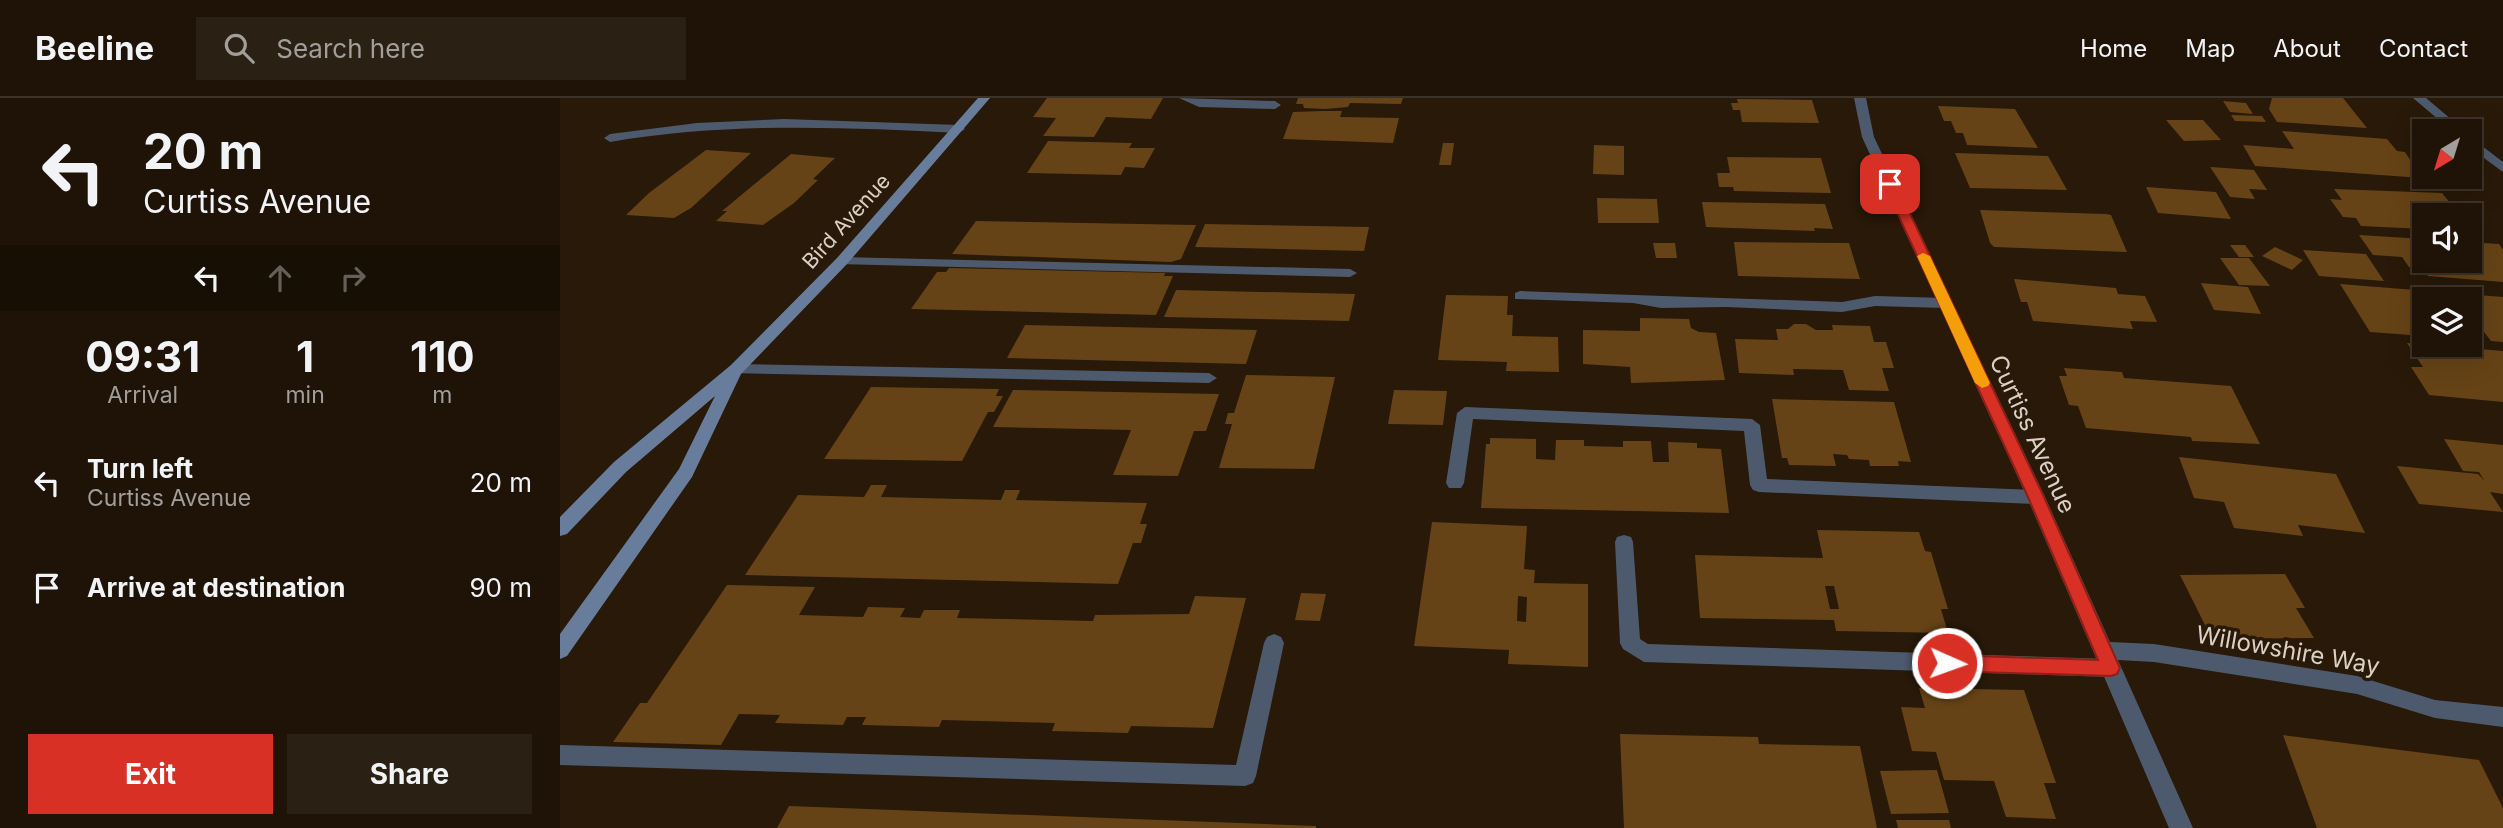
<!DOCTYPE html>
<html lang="en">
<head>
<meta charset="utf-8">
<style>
  :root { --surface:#1e1306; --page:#2b2014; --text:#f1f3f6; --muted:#a19e9b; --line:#3c3228; --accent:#d93025 }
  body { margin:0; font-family:Inter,sans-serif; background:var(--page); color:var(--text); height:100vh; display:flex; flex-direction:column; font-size:26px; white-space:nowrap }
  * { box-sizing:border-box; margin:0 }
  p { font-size:23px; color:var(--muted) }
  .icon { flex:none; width:38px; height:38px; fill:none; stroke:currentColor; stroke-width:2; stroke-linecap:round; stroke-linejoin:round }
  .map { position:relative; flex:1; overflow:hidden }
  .details { display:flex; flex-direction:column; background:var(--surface); width:560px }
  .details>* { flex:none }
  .top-card { background:#1e1306; color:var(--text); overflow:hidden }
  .needle { width:46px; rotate:218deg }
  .fabs { position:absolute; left:1852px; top:21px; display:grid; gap:14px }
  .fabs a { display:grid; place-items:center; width:70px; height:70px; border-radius:0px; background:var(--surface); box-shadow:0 7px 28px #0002,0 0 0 2px var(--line); font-size:35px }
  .pin { position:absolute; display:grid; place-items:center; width:60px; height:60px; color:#fff; margin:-30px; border-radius:14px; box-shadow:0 4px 10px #0006 }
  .me { position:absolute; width:77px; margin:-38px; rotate:92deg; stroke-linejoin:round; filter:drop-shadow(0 0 5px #0008) }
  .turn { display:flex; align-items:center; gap:24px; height:147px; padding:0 28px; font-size:32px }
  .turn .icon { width:91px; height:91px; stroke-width:2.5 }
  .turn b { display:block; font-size:49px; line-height:60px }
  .lanes { display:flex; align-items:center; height:66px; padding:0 28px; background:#0003; justify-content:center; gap:35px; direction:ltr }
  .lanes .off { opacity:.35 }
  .eta { display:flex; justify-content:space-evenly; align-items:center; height:119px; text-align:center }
  .eta b { font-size:42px; font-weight:700; line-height:49px }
  .primary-button { display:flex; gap:14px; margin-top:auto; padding:14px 28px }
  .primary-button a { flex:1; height:80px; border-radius:0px; background:var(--accent); color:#fff; font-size:28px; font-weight:700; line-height:80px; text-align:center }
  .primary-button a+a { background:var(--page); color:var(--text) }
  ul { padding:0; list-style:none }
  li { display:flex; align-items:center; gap:21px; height:105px; padding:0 28px }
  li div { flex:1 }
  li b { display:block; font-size:26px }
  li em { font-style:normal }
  header { display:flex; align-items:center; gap:42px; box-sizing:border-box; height:98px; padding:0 35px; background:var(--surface); border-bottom:2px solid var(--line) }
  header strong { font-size:33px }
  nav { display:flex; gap:38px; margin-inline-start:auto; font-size:24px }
  .search { width:490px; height:63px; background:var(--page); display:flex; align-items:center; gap:18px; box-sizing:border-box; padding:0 24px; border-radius:0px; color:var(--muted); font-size:26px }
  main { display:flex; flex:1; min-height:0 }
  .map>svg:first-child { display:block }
</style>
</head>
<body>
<header>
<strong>Beeline</strong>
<div class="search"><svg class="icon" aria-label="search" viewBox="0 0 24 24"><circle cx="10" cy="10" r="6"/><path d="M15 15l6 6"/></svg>Search here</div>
<nav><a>Home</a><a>Map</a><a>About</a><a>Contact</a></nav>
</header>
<main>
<section class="details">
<div class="top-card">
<div class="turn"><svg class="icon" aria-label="left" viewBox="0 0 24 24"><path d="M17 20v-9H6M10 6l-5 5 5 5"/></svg><div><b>20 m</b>Curtiss Avenue</div></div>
<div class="lanes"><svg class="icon" aria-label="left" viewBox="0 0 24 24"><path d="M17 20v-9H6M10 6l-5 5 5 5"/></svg><svg class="icon off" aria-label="ahead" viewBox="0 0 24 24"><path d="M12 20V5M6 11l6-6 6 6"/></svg><svg class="icon off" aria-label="right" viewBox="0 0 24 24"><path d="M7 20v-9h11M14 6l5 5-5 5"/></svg></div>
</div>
<div class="eta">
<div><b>09:31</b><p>Arrival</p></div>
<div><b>1</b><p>min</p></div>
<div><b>110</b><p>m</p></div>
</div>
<ul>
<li><svg class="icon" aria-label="left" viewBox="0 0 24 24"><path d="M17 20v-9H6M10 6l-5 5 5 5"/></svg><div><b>Turn left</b><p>Curtiss Avenue</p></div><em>20 m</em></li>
<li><svg class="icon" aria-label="arrive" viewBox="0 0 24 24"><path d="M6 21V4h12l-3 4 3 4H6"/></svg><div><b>Arrive at destination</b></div><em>90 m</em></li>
</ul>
<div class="primary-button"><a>Exit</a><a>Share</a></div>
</section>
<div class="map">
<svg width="1943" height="730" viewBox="0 0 1943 730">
  <rect width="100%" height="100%" fill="#281908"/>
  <path fill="#664316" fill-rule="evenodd" d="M487,0h116l-12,21 -45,-2 -12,20 -51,-1 13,-18 -23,-1z
    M738,0h105l-2,6 -51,-1 -2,4 -23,2 -21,-1 -1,-4h-7z
    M1712,0h71l24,30 -90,-6 -8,-13z
    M1177,1l75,1 7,23 -77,-1 -2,-12h-7l-2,-7h7z
    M1663,3l23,2 7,11 -23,-2z
    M1378,8l77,3 23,39 -71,-3 -4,-12h-7l-5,-12h-7z
    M763,13h19l-2,6 59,1 -6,25 -110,-4 10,-27z
    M1671,17l31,1 4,6 -31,-1z
    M1606,22h37l18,20 -37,1z
    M1722,33l105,8 10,12 8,1 17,26 -167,-12 -12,-21 51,4z
    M488,43l84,2 -3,5h26l-11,20 -19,-1 -4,8 -94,-2z
    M883,45h11l-3,22h-12z
    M1034,47l30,1v29l-31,-1z
    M146,52l45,3 -60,55 -17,10 -48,-3 23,-22z
    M1395,55l93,3 19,34 -97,-2z
    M231,56l44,4 -22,21 5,1 -24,23 -31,22 -47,-4 11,-10h-5z
    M1167,59l94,1 10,35 -97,-2 -1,-4h-14l-2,-14h13z
    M1650,69l44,3 13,20 -18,-1 6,10 -25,-2z
    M1586,89l70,5 15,27 -73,-6z
    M1774,91l108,4 18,22h-36v14l-63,-3 -5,-8 -13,-1 -13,-18 12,1z
    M1037,100l60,1 2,24h-61z
    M1142,104l123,2 8,25 -19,-1 1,3 -109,-4z
    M1420,112l126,4 5,1 16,37 -133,-5 -4,-4z
    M416,123l220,4 -15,34 -10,3 -219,-8z
    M645,126l164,3 -5,24 -169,-4z
    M1799,137l65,4v22h45v-19l30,2 4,6v32l-75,-6 -6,-8 -13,-1 -7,-10 -29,-2z
    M1174,144l115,1 11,36 -122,-3z
    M1093,145h22l2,15h-21z
    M1670,147h15l9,12h-15z
    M1715,149l28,13 -11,10 -30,-14z
    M1743,152l63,4 18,27 -65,-5z
    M1660,160h29l21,28 -31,-1z
    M389,170l216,5 -1,3h9l-17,39 -245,-6 26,-37h9z
    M1454,181l102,9 2,6 27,2 12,26 -27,-1 3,8 -100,-8 -6,-19h-6z
    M1641,185l47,4 13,27 -47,-4z
    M1780,186l163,13v45l-12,-1 -10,-13 -12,-1v-28h-45v37l-54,-4z
    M616,192l179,4 -6,27 -185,-4z
    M886,197l62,1 -1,19h6l-1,21 46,1 1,35 -53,-1 1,-9 -69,-2z
    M1080,220l49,1 2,9 8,4 17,1 9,47 -94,3 -1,-16 -47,-3v-34l57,1z
    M1234,226h12l10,6h17l-1,-5 38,1 4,16h12l8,26h-12l7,23 -40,-1 -6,-20 -50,-1 1,6 -55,-2 -4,-34 43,1 -2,-11h12z
    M465,227l232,5 -11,34 -239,-6z
    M1847,245l96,8v51l-74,-7 -18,-28h12z
    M1504,270l58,4 2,6 107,8 29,58 -68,-3 -1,-4 -105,-9 -8,-22 -9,-1 -10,-29h8z
    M686,277l89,2 -21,92 -95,-1 13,-44h-7l3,-11h6z
    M311,289l128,2 -3,7h7l-9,16h-6l-26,49 -138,-2z
    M453,292l206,4 -13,37h-12l-16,45 -65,-1 18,-45 -138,-3z
    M834,292l53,1 -4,34 -55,-1z
    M1212,301l122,3 17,60 -13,-1 1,5h-29l-1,-6 -20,-1 -2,-4 -14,-1 3,12 -47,-1 -2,-7h-5z
    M930,340l46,1v20l19,1 1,-20h28v6l39,1v-6h28l2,21h16l-1,-20 29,1v5l24,1 8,64 -248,-5 5,-64h4z
    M1884,341l59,6v49l-13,-2 13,20 -84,-8 -22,-38 81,8 6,6 -5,-8 -16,-1z
    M1619,359l157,17 29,59 -67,-8 5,11 -69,-8 -10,-26 -30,-4z
    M311,387h16l-6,12 120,3 4,-10h15l-4,10 131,3 -7,21h7l-6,19h-8l-15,41 -373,-9 53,-80 66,2z
    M872,424l95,4 -3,43 11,1 -1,13 54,1v83l-80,-3 1,-14 -95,-4zM958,498l9,1 -1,25 -9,-1z
    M1257,432l102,2 6,19 6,1 17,57h-7l7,24 -112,-2 -2,-11 -134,-2 -5,-63 128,3zM1265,488h9l5,23h-9z
    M1725,476l20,34h-9l18,30 -102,1 -32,-64z
    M167,487l88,2 -16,28 64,2 5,-10 37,1 -5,9 20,1 4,-8h36l-3,8 136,3 2,-6 94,-1 6,-18 51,2 -33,130 -82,-2 -3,7 -76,-2 3,-8 -113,-3 -3,7 -77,-2 4,-8h-19l-4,8 -68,-2 5,-8 -41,-1 -18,31 -108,-3 27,-39h7z
    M741,495l25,1 -6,27 -25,-1z
    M1359,590l105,2 32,93h-12l12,36 -50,-2 -12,-36 -50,-1 -8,-28 -24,-1 -11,-44 24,1z
    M1060,636l138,3 1,7 101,2 17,82h-253z
    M1723,637l196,25 24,48v20h-186z
    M1377,672l12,43 -58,1 -11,-43z
    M229,708l527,20v2h-539z
    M1336,722h53l2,8h-53z"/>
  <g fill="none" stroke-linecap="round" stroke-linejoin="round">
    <path fill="#4d5a6d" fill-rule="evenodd" d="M619,0l96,3 6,4 -6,4 -76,-2z
      M224,21l175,6 6,4 -6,4c-117,-6 -233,-11 -349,9l-6,-4 6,-4 87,-11z
      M282,159l508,12 7,4 -7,4 -513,-13v-6z
      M960,193l322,11 33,-6 70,2 8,5 -8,5 -70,-2 -33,6 -116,-5 -65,1 -28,-5 -118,-4v-6z
      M177,266l472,9 8,5 -8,5 -478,-10 -2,-4z
      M905,309l287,12 8,6 7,54 269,11 6,2 3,5 -3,5 -6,2 -277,-12 -6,-2 -3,-5 -6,-54 -271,-12 -9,64 -3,5h-12l-3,-5 11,-70z
      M1064,437l7,2 2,5 7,97 8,5 463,15 7,3 3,6 -3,6 -7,3 -467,-15 -21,-13 -3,-6 -5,-101 2,-5z
      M714,536l7,3 3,6 -28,133 -3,7 -8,3 -685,-21v-20l676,20 28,-122 3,-6z"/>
    <path fill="#4d5a6d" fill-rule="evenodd" d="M1294,0h12l8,39 171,360 65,145 44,2 203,32 78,24 68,7v20l-68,-9 -78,-24 -203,-32 -36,-2 75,168h-24l-142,-331 -165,-360z
      M1853,0h13l39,33h-13z
      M1909,38l34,26v10l-34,-25z"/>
    <path fill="#687d9b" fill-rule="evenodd" d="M418,0h12l-143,166 -106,110 -49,103 -125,179 -7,3v-25l119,-165 36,-73 -89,76 -59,62 -7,2v-19l54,-55 117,-97 106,-107z"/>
  </g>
  <path fill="#d93025" stroke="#8d1f18" stroke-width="2" d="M1330,83l6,3 148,313 76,171 -3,6 -6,2 -164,-5 -7,-3 -3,-5 3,-6 7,-2 151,5 -70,-163 -144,-313z"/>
  <path fill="#f59e0b" d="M1363,155l7,3 60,127 -2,3 -6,2 -7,-5 -58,-127z"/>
  <g text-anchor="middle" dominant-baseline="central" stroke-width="7" stroke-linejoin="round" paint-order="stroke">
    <g font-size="21" fill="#dad0c5" stroke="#281908">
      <text transform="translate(286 123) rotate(-48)">Bird Avenue</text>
    </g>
    <g font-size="24" fill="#dad0c5" stroke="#281908">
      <text transform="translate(1473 336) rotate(65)">Curtiss Avenue</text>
      <text transform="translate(1728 552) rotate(10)">Willowshire Way</text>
    </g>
  </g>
</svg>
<div class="fabs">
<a><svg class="needle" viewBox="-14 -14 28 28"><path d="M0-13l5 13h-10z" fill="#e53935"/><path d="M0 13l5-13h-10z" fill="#a19e9b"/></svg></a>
<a><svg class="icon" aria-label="sound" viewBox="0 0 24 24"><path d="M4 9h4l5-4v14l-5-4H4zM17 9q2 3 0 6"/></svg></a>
<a><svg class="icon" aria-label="layers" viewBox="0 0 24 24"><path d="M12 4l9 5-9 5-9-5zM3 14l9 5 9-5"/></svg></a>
</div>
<div class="pin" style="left:1330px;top:86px;background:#d93025"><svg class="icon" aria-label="arrive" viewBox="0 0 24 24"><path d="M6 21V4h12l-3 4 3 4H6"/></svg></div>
<svg class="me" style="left:1387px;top:565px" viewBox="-20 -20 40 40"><circle r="17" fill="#d93025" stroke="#fff" stroke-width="3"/><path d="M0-11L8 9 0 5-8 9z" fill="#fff"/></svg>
</div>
</main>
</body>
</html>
